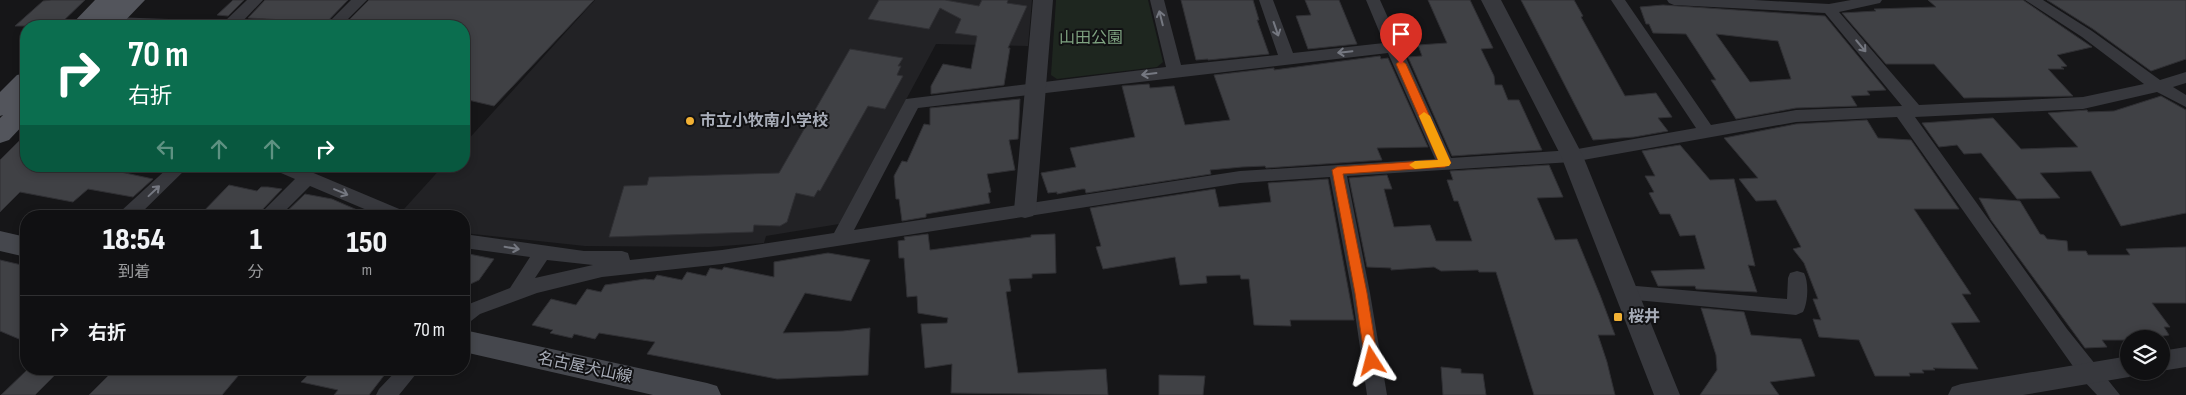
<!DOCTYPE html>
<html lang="ja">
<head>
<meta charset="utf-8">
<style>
  :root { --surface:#101012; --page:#19191b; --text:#f1f3f6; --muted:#9c9d9f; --line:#303032 }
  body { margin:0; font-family:"Sofia Sans Condensed","Noto Sans JP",sans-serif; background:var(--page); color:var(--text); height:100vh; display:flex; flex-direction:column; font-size:19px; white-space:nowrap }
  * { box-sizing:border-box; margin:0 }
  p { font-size:16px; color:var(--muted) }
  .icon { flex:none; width:28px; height:28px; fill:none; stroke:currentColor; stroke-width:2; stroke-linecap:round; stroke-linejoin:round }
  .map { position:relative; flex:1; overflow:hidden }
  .details { position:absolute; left:20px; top:210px; width:450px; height:165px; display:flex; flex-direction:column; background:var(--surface); border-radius:20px; box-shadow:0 2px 8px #0003,0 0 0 1px var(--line) }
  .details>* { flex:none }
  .guide { position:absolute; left:20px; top:20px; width:450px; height:152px; border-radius:20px; box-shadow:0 2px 8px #0003,0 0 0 1px var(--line); background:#0b6e4f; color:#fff; overflow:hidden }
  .fabs { position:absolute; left:2120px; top:330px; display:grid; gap:10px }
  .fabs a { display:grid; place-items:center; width:50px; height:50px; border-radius:50%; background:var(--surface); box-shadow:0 2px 8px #0003,0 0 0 1px var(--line); font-size:25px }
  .pin { position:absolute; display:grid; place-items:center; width:42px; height:42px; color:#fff; margin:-51px -21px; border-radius:50% 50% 50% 0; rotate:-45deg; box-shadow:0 0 5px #0007 }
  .pin .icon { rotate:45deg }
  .me { position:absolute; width:55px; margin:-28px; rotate:351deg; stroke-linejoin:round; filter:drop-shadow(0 0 4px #0008) }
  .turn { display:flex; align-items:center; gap:18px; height:105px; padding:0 25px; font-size:22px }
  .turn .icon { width:65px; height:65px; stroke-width:2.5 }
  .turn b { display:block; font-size:35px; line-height:42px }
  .lanes { display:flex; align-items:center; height:48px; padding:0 25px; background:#0003; justify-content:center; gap:25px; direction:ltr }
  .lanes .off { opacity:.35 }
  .eta { display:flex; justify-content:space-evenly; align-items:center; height:85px; text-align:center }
  .eta b { font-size:30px; font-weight:800; line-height:35px }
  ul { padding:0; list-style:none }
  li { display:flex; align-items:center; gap:15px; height:70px; padding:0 25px; border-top:1px solid var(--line) }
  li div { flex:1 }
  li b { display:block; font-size:19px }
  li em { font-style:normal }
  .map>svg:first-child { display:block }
</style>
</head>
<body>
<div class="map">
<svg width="2186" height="395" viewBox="0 0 2186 395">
  <rect width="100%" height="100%" fill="#161618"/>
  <path fill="#222225" d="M595,0h437l-4,46 -92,-2 -97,180 -73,12 -2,7 -55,4 -124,-1 -121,-13v-17h-43l-17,-7 39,-43h21v-22z"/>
  <path fill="#1e261f" d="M1056,0h92l15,62 -6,5 -100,12 -6,-4z"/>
  <path fill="#404145" stroke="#303034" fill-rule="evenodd" d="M51,0h34l-27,26h-43l28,-25z
    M233,0h11l-16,16 -11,-1z
    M265,0h83l-25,26 -39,-6 -36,-2z
    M369,0h225l-100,106 -30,-7v-73h-121z
    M879,0h66l34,6 3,-6h26l-1,3 20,3 -19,42h2l-6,37 -73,9v-8l12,-22 28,5 6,-33 -22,-3 6,-14 -21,-11 -11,21 -61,-10z
    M1181,0h72l6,20h-2l12,34 -61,6v-1l-12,1z
    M1305,0h34l18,44 -49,5 -12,-33 15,-1z
    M1428,0h42l23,48 -12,1 13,27 1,9h7l6,15h11l23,50 -90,6 -44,-99 14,-1 -4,-11 29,-2z
    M1521,0h53l9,16 -2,1 44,79 31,-3 16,24 -14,1 10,13 -34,6 -41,3z
    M1928,0h95l69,47 -35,8 10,11 -6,1 3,2h-16l25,27 -109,2 -30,-34h-48l-44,-51 34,-2 -2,-2 62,-2z
    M2047,0h139v59l-35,12 -58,-42z
    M1663,5l162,11 61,74 -19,1 3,4 -19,1 6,10 -61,2 -60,11 -25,-39h5l-30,-46 -33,-1 -4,-9h-3l-6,-17zM1716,34l62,7 13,38 -41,3z
    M850,49l53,9 -5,8h3l-4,9 6,1 -18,33 -17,-3 -48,85 -2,-1 -4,7 -18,-4 -9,29 -7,4 -26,-1 -1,7 -144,5 15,-51 23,-1 2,-8 130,-4z
    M1380,56l1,3 7,-1 40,89 -51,1 5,12 -116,8 -1,-2 -23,1 -32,3 1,4 -125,19 -1,-4h-3l-25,5v-2l-9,1 -7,-20 35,-6 -6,-19 65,-11 -13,-51 27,-2 1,4 24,-2 11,39 45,-5 -16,-45 60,-7v2z
    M2161,96l25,14v103l-65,13 -30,-55 -51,2 20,25 -43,1 -36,-46 -17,1 -7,-9 -18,2 -17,-24 71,-5 28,31 57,-2 -30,-34 39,-3 1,2 26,-1z
    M1020,99l-2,40 -9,1 6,30 -28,4 4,18 -3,1 2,10 -64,11v3l-24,4 -3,-22h-3l-2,-23 8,-15 5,1 17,-38 6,1v-17z
    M1867,120l11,18 33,2 48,69h-45l57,85h-9l18,28 -29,1 27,46 -45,-1 2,2h-13l2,3h-15l1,3h-35l-16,-36 -40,-3 -6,-18 8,1 -8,-21h5l-14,-36 -11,-14 8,-2 -25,-47 -20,1 -17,-22 19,-1 -34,-40 72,-14z
    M26,134v32h67l60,13 -20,18 -45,-8 -15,13 -53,-10 -20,20v-52z
    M1680,145l30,35 24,-1 21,87 -7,-1 9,27 -61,-3 -1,-3h-37l-7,-15 54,-2 -10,-34 -15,1 -10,-22h-10l-11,-21 5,-1 -9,-16h10l-13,-25z
    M1549,165l14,32 -26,1 18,42 22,-1 23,56 15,40h-17l9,27 8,33h-81l-38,-123h-17l-1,-2 -37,1 -7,-4 -43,3v-2l-24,-1 -18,-89 38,-3 5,14h-8l10,38 36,-2 6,16h36l-14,-40h-4l-7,-21h6l-3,-9z
    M1328,179l26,141h-64l1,6 -37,-1 -5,-46h-8l-1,-4 -34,1 1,7 -27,2 -5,-28 -72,12 -7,-22 5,-1 -11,-38 125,-19 4,18 52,-5 -3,-19z
    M229,185l28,6 4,-4h7l14,2 -20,21 -4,6h-59z
    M305,194l27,5 39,17h-89z
    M1979,198l41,3 20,33 4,1 3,4 20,2 1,10h18l2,4h42l-4,-6 60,-2v56h-34l18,24h-6l5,8 -23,4h-17v1h-27l5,7 -22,1 -94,-128z
    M928,234l2,16 101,-13v-2l24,-1 1,39 -24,1v4l-23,1 2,12 -5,1 12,81 88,-4 2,26 -157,-2 1,-29 -27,4 -4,-44 26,-1 1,-5 -30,-5 -1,-17 -10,1 -3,-39h-5l-1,-17 7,-1 -1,-3z
    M464,253l30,6 -15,21 -15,7z
    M828,253l42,7 -19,41 -46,-8 -22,40 60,-2 27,-3 -2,47 -91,4 -130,-25 8,-12 -56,-9 -4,6 -21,-5 -2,4 -22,-5 3,-3 -21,-5 19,-26 25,6 11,-16 14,3 4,-7 40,-6 9,1 3,-5 25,5 5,-8 19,4 4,-8 12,2 2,-3 50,10v-15z
    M0,260l26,6v76l-26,-11z
    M1701,308l43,4 7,23 50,4 14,37 -45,6 9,13h-79l17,-25 -1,-15z
    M1441,367l20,2v4l22,1 3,21h-43z
    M28,369h33l-26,26h-34z
    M165,369h79l-22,26h-133l24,-24 17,4 5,-5 19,5 3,-3 4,1z
    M314,369h75l-20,26h-35l4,-5 -37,-8z
    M1159,375l46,1 -2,19h-44z"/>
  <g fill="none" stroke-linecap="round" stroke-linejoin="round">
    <path fill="#37383d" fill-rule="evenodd" d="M247,0h16l-23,24 1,2h-131l-6,-4 3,-3 5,-2 113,4z
      M351,0h16l-26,26h-16z
      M1150,0h14l17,65 97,-10 -19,-55h14l20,53 91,-10 -18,-43h14l71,158 121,-8 124,-22 -85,-128h14l86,125 85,-15 106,-4 -77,-93 -151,-8 -5,-2 -2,-3h87l75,4 22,-4h31l-2,3 -41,9 80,93 164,-8 61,-13 -62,-47 -57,-37h18l49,31 68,49 26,-8v11l-13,4 13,8v12l-29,-15 -74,17 -168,8 152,212 53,66h-23l-15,-16 -185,-262 -101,5 -224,40 -225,14 23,117 17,102h-20l-15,-102 -22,-116 -90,6 -518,81 -120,13 -65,16 -57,21 -9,7 -7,3v-18l46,-18 20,-31 -66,-9v-14l120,17h38l6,2 2,7 92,-10 112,-17 72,-134 260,-32zM1388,53l47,106 -195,12 -386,59 64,-122zM547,260l46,5 -58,13z
      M170,166h19l-51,50h-20l3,-5z
      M272,166h25l107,45 3,5h-26l-71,-30 -30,30h-20l3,-5 32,-32 -21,-9z
      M1797,271l7,2c5,9 4,30 -1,39l-7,3 -171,-16 -7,-2 -2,-5 2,-5 7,-2 162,14 1,-21 2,-5z
      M398,369h22l-21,26h-23l3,-6z"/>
    <path fill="#37383d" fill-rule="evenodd" d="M1033,0h20l-17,210 -3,6 -8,2 -8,-2 -3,-6z
      M1481,0h20l82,156 97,239h-26l-93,-239z
      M2186,347v20l-25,4h-1l1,-20z
      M2129,356v15h10l-10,6 -106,18h-75l4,-8 9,-3z"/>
    <path fill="#45474d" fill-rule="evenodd" d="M0,231l26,6v20l-26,-6z
      M464,330l243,53 10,3 4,9h-68l-189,-43z"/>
    <path fill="#53555c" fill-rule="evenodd" d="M95,0h50l-25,26h-50z
      M26,73v23l-2,2 2,-1v25l-17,18 -9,3v-25l3,-3 -3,1v-24l17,-17z"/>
  </g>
  <defs><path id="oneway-shaft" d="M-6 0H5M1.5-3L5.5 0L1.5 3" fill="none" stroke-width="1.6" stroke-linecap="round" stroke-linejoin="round" transform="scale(1.25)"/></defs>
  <g stroke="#757881">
    <use href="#oneway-shaft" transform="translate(1161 18) rotate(-104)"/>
    <use href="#oneway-shaft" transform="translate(1276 29) rotate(71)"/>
    <use href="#oneway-shaft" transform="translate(1861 46) rotate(50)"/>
    <use href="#oneway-shaft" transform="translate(1345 52) rotate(174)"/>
    <use href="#oneway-shaft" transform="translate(1149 74) rotate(173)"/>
    <use href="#oneway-shaft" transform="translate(154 191) rotate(-43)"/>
    <use href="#oneway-shaft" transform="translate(341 192) rotate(23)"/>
    <use href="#oneway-shaft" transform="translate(512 248) rotate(9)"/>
  </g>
  <path fill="#ea580c" stroke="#983908" d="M1401,60l5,4 45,99 -6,4 -102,7 24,119 11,68 -2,4 -4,1 -5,-1 -2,-4 -10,-68 -23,-123 5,-3 101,-7 -42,-96z"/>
  <path fill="#f59e0b" d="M1424,112l6,4 21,47 -2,3 -34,3 -6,-4 6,-4 23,-1 -19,-44z"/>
  <g fill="#f2b134" stroke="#111113" stroke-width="2">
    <circle cx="690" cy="121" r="5"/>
    <rect x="1613" y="312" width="10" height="10" rx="2.5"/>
  </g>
  <g text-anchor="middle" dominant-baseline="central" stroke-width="4" stroke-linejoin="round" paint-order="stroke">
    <g font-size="16" fill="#7fa381" stroke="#111113">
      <text x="1091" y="38">山田公園</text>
    </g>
    <g font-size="16" font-weight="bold" fill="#a8adb8" stroke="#111113" text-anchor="start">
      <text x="700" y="121">市立小牧南小学校</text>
      <text x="1628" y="317">桜井</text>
    </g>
    <g font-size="16" fill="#a8adb8" stroke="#111113">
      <text transform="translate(585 368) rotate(12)">名古屋犬山線</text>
    </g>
  </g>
</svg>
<div class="fabs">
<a><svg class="icon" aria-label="layers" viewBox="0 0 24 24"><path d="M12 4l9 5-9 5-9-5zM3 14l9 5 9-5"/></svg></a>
</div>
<div class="pin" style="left:1401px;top:64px;background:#d93025"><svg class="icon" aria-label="arrive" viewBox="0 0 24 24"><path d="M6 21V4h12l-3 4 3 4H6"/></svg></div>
<svg class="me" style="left:1372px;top:361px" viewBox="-20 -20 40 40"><path d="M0-17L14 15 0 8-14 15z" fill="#ea580c" stroke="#fff" stroke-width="4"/></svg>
<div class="guide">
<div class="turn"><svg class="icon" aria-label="right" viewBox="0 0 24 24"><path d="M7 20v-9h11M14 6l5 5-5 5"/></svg><div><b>70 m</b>右折</div></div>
<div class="lanes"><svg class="icon off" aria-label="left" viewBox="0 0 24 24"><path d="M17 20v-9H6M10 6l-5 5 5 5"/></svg><svg class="icon off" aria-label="ahead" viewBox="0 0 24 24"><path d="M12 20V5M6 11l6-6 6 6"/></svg><svg class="icon off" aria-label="ahead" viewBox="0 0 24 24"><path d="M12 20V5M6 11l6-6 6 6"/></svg><svg class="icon" aria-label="right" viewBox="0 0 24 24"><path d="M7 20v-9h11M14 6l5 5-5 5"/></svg></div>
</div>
<section class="details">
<div class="eta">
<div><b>18:54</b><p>到着</p></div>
<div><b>1</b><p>分</p></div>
<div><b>150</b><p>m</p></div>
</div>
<ul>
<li><svg class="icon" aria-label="right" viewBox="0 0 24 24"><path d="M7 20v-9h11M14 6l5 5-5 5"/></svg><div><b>右折</b></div><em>70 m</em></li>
</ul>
</section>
</div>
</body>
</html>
